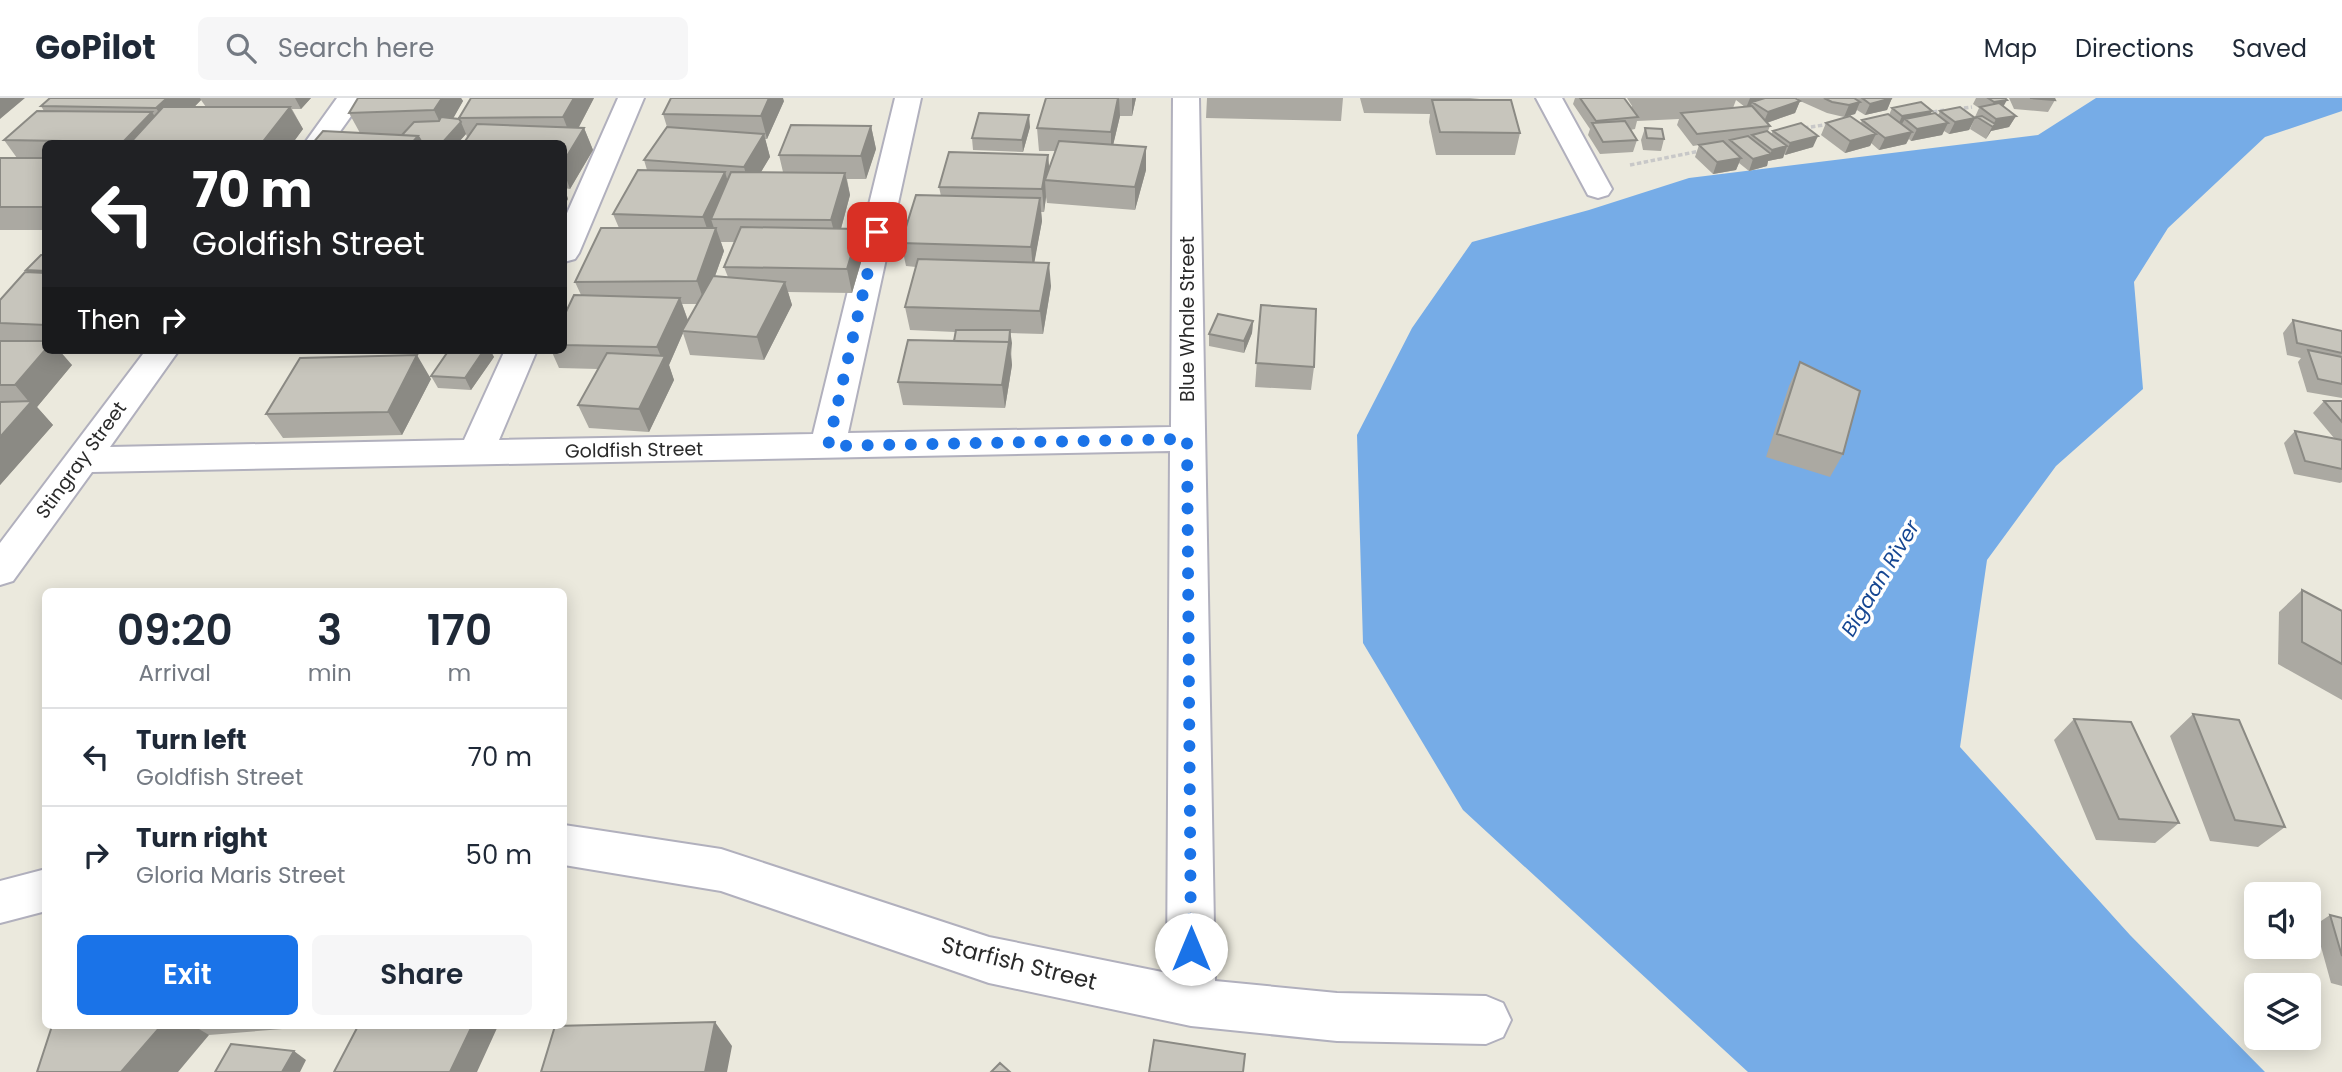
<!DOCTYPE html>
<html lang="en">
<head>
<meta charset="utf-8">
<style>
  :root { --surface:#fff; --page:#f6f6f7; --text:#1f2937; --muted:#747a83; --line:#e0e1e3; --accent:#1a73e8 }
  body { margin:0; font-family:Poppins,sans-serif; background:var(--page); color:var(--text); height:100vh; display:flex; flex-direction:column; font-size:26px; white-space:nowrap }
  * { box-sizing:border-box; margin:0 }
  p { font-size:23px; color:var(--muted) }
  .icon { flex:none; width:38px; height:38px; fill:none; stroke:currentColor; stroke-width:2; stroke-linecap:round; stroke-linejoin:round }
  .map { position:relative; flex:1; overflow:hidden }
  .details { position:absolute; left:42px; top:490px; width:525px; height:441px; display:flex; flex-direction:column; background:var(--surface); border-radius:10px; box-shadow:0 4px 18px #0003 }
  .details>* { flex:none }
  .top-card { position:absolute; left:42px; top:42px; width:525px; height:214px; border-radius:10px; box-shadow:0 4px 18px #0003; background:#202124; color:#fff; overflow:hidden }
  .tools { position:absolute; left:2244px; top:784px; display:grid; gap:14px }
  .tools a { display:grid; place-items:center; width:77px; height:77px; border-radius:10px; background:var(--surface); box-shadow:0 4px 18px #0003; font-size:35px }
  .pin { position:absolute; display:grid; place-items:center; width:60px; height:60px; color:#fff; margin:-30px; border-radius:14px; box-shadow:0 4px 10px #0006 }
  .me { position:absolute; width:77px; margin:-38px; rotate:0deg; stroke-linejoin:round; filter:drop-shadow(0 0 5px #0008) }
  .turn { display:flex; align-items:center; gap:24px; height:147px; padding:0 35px; font-size:32px }
  .turn .icon { width:91px; height:91px; stroke-width:2.5 }
  .turn b { display:block; font-size:49px; line-height:60px }
  .then { display:flex; align-items:center; height:66px; padding:0 35px; background:#0003; gap:14px; font-size:26px }
  .eta { display:flex; justify-content:space-evenly; align-items:center; height:119px; text-align:center }
  .eta b { font-size:42px; font-weight:600; line-height:49px }
  .button { display:flex; gap:14px; margin-top:auto; padding:14px 35px }
  .button a { flex:1; height:80px; border-radius:10px; background:var(--accent); color:#fff; font-size:28px; font-weight:600; line-height:80px; text-align:center }
  .button a+a { background:var(--page); color:var(--text) }
  ul { padding:0; list-style:none }
  li { display:flex; align-items:center; gap:21px; height:98px; padding:0 35px; border-top:2px solid var(--line) }
  li div { flex:1 }
  li b { display:block; font-size:26px }
  li em { font-style:normal }
  header { display:flex; align-items:center; gap:42px; box-sizing:border-box; height:98px; padding:0 35px; background:var(--surface); border-bottom:2px solid var(--line) }
  header strong { font-size:33px }
  nav { display:flex; gap:38px; margin-inline-start:auto; font-size:24px }
  .search { width:490px; height:63px; background:var(--page); display:flex; align-items:center; gap:18px; box-sizing:border-box; padding:0 24px; border-radius:10px; color:var(--muted); font-size:26px }
  .map>svg:first-child { display:block }
</style>
</head>
<body>
<header>
<strong>GoPilot</strong>
<div class="search"><svg class="icon" aria-label="search" viewBox="0 0 24 24"><circle cx="10" cy="10" r="6"/><path d="M15 15l6 6"/></svg>Search here</div>
<nav><a>Map</a><a>Directions</a><a>Saved</a></nav>
</header>
<div class="map">
<svg width="2342" height="974" viewBox="0 0 2342 974">
  <rect width="100%" height="100%" fill="#ebe9dd"/>
  <path fill="#76ace7" d="M2096,0h246v13l-77,26 -97,91 -34,54 9,107 -87,77 -69,94 -27,187 170,188 135,137h-517l-285,-262 -100,-167 -6,-208 55,-107 60,-86 117,-32 100,-32 349,-43z"/>
  <g fill="none" stroke-linecap="round" stroke-linejoin="round">
    <g stroke="#b1b0bd" stroke-width="4">
      <path id="street" d="M337,0h27l-33,46h-27z
        M618,0h26l-65,155 -4,6 -11,3v-42z
        M895,0h26l-73,335 323,-6 2,-329h26l16,883 122,12 149,3 17,7 8,17 -8,17 -17,7 -149,-3 -146,-15 -202,-43 -268,-92 -157,-26v-40l157,24 268,88 178,36 3,-522 -1078,21 -79,109 -13,4v-42l146,-193h33l-69,97 354,-7 41,-90h32l-38,90 314,-6z
        M1536,0h26l50,91 -4,6 -10,3 -10,-3z
        M46,771v42l-46,12v-42z"/>
    </g>
    <path stroke="#c8c8c8" stroke-width="3.5" stroke-dasharray="4.5 2.5" stroke-linecap="butt" d="M1957,11l15,-2
      M1926,15l19,-3
      M1804,30l26,-4
      M1630,67l70,-14"/>
    <use href="#street" fill="#fff" fill-rule="evenodd"/>
  </g>
  <path fill="#aba9a2" fill-rule="evenodd" d="M50,0h261l-10,11h-9l11,20 -11,15h-246v86h-46v-72h17l-13,-18 40,-29 -3,-5zM201,2l5,7h-12z
    M358,0h103l2,3 -10,17 6,1v-1l135,-20 -15,29 5,1 9,22 -23,39 -6,-1 4,11 -4,7v-62l-97,-7 -1,-3 -9,10h-145l48,-11 -11,-20z
    M1046,0h90l-4,18h-12l-7,29 33,2v23l-11,40 -88,-7 -1,-6 -2,15h-3l1,9 -8,41 17,24 -8,48 -33,-1 2,32 -7,43 -102,-3 -5,-23 56,-41 1,-9 -45,-2 -5,-23 11,-40 -10,-1 -5,-23 40,-47 -2,-9 109,-32 1,13 6,-17h-16l-2,-23z
    M1207,0h136l-2,23 -135,-3z
    M1360,0h120l-10,1v1l50,33 -5,22h-79l-7,-33 1,-8 -66,-1z
    M1575,0h49l7,10 1,-2 -5,-8h168l2,2 1,-2h94l-5,12 -22,5 -8,-5 -2,4 -11,3 -17,-4 -27,-12 -5,12 -28,10 3,3 -2,5 3,3 2,-3 40,16 -28,8 -1,-1 -1,4 -15,3 -1,5 -18,5 -10,-8 -3,7 -23,4 -18,-17 4,-12 -6,1 -16,-21 2,-6 -42,2 -2,8 -5,1 7,10 -4,12 -33,2 -12,-19 2,-6 -17,-25zM1736,2l9,7 -12,1z
    M1976,0h29l-2,8 13,10 -7,11 -18,4 -5,8 -16,-10 4,-9 -5,10 -20,4 -5,-3 -2,4 -31,6 -2,-2 -3,5 -27,6 -8,-7 -1,3 -25,7 -24,-18 5,-12h35l1,-3 27,-5 3,-7 46,7 2,-4 35,6 4,-9 -6,-4z
    M2009,0h45l1,2 -7,12 -34,-3z
    M784,3l-17,38h-2l5,18 -9,15h22l-4,-17 92,-29 5,23 -10,30h-19l3,16 -9,34 23,23 -12,41 -64,-1 4,13 -28,55 -74,-5 -7,-22 -14,32 5,15 -25,52 -60,-4 -11,-23 20,-36 -39,-1 -8,-18h13v-34l17,-21 -6,-13 44,-54 -6,-14 34,-44 -3,-10 23,-33 -4,-13zM721,144h14l-11,25 4,10 -13,-1 9,-25zM682,206h15l-9,16z
    M1030,29l-7,25 -50,-2 -1,-12z
    M1645,30l19,11 -3,12 -18,-1 -2,-10z
    M46,157v95l26,15 -35,42 16,18 -53,60v-185l28,-28 -2,-2z
    M1261,207l53,62 -3,23 -56,-3z
    M2293,222l49,11v67l-35,-6 -9,-30 3,-4 -14,-3 -4,-22z
    M1253,223l-1,12 -8,20 -35,-7v-12z
    M372,252h40l-3,4z
    M449,252h41l4,7 -23,33 -33,-2 -7,-12z
    M1800,264l43,92 -13,23 -64,-20 23,-71z
    M431,281l-29,56 -119,3 -17,-24z
    M2324,303h18v81l-2,1 -46,-9 -10,-31 11,-12 39,7 -21,-25z
    M2302,492l40,21v89l-64,-36 1,-52z
    M2193,616l92,113 -27,20 -48,-6 -40,-105z
    M2074,621l105,104 -24,20 -59,-3 -42,-100z
    M2330,817l12,3v68l-11,-3 -16,-58z
    M52,928h268l-111,9z"/>
  <path fill="#8b8a84" d="M0,0h25l-25,21z
    M167,0h33l1,2 -30,31 -15,-23z
    M295,0h16l-10,11z
    M442,0h19l2,3 -18,32 -11,-23z
    M574,0h20l-22,42 -9,-23z
    M769,0h14l1,3 -17,38 -6,-23z
    M1118,0h1l1,18 -9,38v-22z
    M1132,0h4l-4,18z
    M1750,0h37l-35,4 -1,5 -5,1z
    M1892,0l-5,12 -22,5 5,-11z
    M2007,2l-6,11 -13,3 6,-12z
    M1800,3l-5,12 -32,11 5,-12z
    M1860,4l-5,12 -11,3 5,-12z
    M290,9l13,22 -11,15h-31z
    M1932,13l-6,11 -21,-3 -5,8 -3,1 5,-12z
    M152,14l15,23 -8,9h-35l-1,-2z
    M1029,17l1,12 -7,25 -1,-12z
    M2016,18l-7,11 -18,4 -5,8 10,-20z
    M1975,20l-6,12 -20,4 6,-12z
    M461,24l5,12 -9,10h-15z
    M1948,25l-6,12 -31,6 6,-12z
    M871,28l5,23 -10,30 -5,-23z
    M584,30l9,22 -23,39 -6,-17v-11z
    M1912,34l-6,12 -27,6 6,-12z
    M764,36l6,23 -20,33 -6,-23z
    M1876,36l-6,12 -25,7 5,-12z
    M418,38l4,8h-11z
    M1818,38l-5,11 -28,8 5,-12z
    M1787,48l-4,12 -15,3 -1,5 -18,5 4,-12 17,-5 2,-4z
    M1146,49v23l-11,40v-23z
    M1048,57l2,22 -5,3 1,17 -2,15 -2,-23z
    M1741,60l-5,12 -23,4 4,-12z
    M725,74l7,23 -21,24 4,12 -4,9 -8,-23z
    M845,75l5,22 -13,48 -6,-23z
    M564,88l4,13 -4,7z
    M1040,100l2,23 -9,49 -2,-23z
    M716,130l8,23 -19,53 -8,-23z
    M859,131l5,23 -12,41 -5,-24z
    M1049,165l2,23 -8,48 -3,-23z
    M785,184l7,23 -28,55 -7,-23z
    M680,200l8,23 -6,10 1,2 -14,32 5,15 -25,52 -10,-23 24,-47 -6,-15z
    M1253,223l-1,12 -8,20v-12z
    M1010,232l2,13 -1,11 -2,-12z
    M1009,244l3,23 -7,43 -3,-23z
    M46,251v1h13l13,15 -35,42 16,18 -53,60v-48l30,-34 -15,-18z
    M484,252h6l4,7 -23,33 -6,-12z
    M417,257l14,24 -29,56 -14,-23z
    M715,924l17,24 -5,26h-22z
    M161,928h33l15,9 -31,37h-57z
    M472,928h26l-21,46h-27z
    M294,953l12,9 -6,12h-18z"/>
  <path fill="#c7c5bc" stroke="#8b8a84" stroke-width="2" d="M50,0h117l-11,10 -115,-2z
    M358,0h84l-8,12 -85,3z
    M471,0h103l-11,19 -104,1z
    M671,0h98l-8,18 -98,-2z
    M1046,0h72l-7,34 -74,-4z
    M1580,0h44l14,19 -42,4z
    M1765,0h30l5,3 -32,11 -16,-10z
    M1824,0h30l6,4 -11,3 -17,-3z
    M1862,0h30l-22,6z
    M1988,0h17l2,2 -13,2z
    M2030,0h24l1,2z
    M1432,2h79l9,33 -80,-1z
    M1921,4l11,9 -30,5 -10,-8z
    M1999,5l17,13 -20,3 -16,-12z
    M1752,8l18,20 -73,8 -16,-21z
    M163,9h127l-29,37h-132z
    M1960,9l15,11 -20,4 -15,-11z
    M37,13l115,1 -29,30 -119,-2z
    M979,15l50,2 -7,25 -50,-2z
    M1935,15l13,10 -31,6 -12,-10z
    M1888,16l24,18 -27,6 -23,-18z
    M1850,18l26,18 -26,7 -24,-18z
    M1982,18l13,8 -2,3 -16,-10z
    M441,19l18,2 2,3 -19,21 -21,-2 -3,-5 -16,-1 12,-13 25,-1z
    M1625,23l12,19 -34,2 -11,-19z
    M1801,25l17,13 -28,7 -17,-12z
    M477,26l107,4 -20,33v-17h-101z
    M791,27l80,1 -10,30 -82,-1z
    M667,29l97,7 -20,33 -100,-7z
    M1645,30l17,1 2,10 -17,-1z
    M323,33l95,5 -7,8h-99z
    M1767,33l20,15 -15,4 -20,-15z
    M1748,38l23,18 -18,5 -23,-19z
    M1059,43l87,6 -11,40 -90,-7z
    M1723,43l18,17 -24,4 -18,-17z
    M949,54l99,3 -6,34 -103,-2z
    M0,60h46v49h-46z
    M638,72l87,2 -22,45 -90,-3z
    M731,74l114,1 -14,47 -120,-1z
    M916,97l124,3 -9,49 -130,-4z
    M741,129l118,2 -12,40 -123,-2z
    M601,130h115l-19,53 -122,1z
    M41,157h5v16l-20,-1z
    M918,161l131,4 -9,48 -135,-4z
    M25,174l21,1v52l-46,-2v-23z
    M713,178l72,6 -28,55 -75,-6z
    M574,197l106,3 -23,49 -93,-2v-29z
    M1261,207l55,4 -2,58 -58,-4z
    M1218,216l35,7 -9,20 -35,-7z
    M2293,222l49,11v22l-45,-10z
    M956,232h54l-1,12 -55,-1z
    M908,242l101,2 -7,43 -104,-3z
    M0,243h46v8l-31,36h-15z
    M449,252h35l-19,28 -34,-2z
    M2308,252l34,7v27l-24,-5z
    M607,255l58,3 -26,53 -61,-4z
    M417,257l-29,57 -122,2 34,-56z
    M1800,264l60,29 -17,63 -66,-20z
    M32,303l-32,36v-35z
    M2324,303h18v21z
    M2295,333l47,9v29l-37,-8z
    M2302,492l40,21v53l-40,-22z
    M2193,616l46,6 46,107 -50,-7z
    M2074,621l57,3 48,101 -60,-4z
    M2330,817l12,3v38z
    M715,924l-10,50h-164l14,-46z
    M52,928h109l-40,46h-84z
    M358,928h114l-22,46h-116z
    M1154,942l91,14 -2,18h-94z
    M231,946l63,7 -12,21h-67z
    M1000,965l10,9h-19z"/>
  <g fill="none" stroke-linecap="round" stroke-linejoin="round">
    <path stroke="#1a73e8" stroke-width="12" stroke-dasharray="0 21.6" d="M877,134l-49,214 359,-7 4,510"/>
  </g>
  <g text-anchor="middle" dominant-baseline="central" stroke-width="7" stroke-linejoin="round" paint-order="stroke">
    <g font-size="19" fill="#2a2a2a" stroke="#fff">
      <text transform="translate(1187 221) rotate(-90)">Blue Whale Street</text>
      <text transform="translate(634 352) rotate(-1)">Goldfish Street</text>
      <text transform="translate(81 362) rotate(-54)">Stingray Street</text>
    </g>
    <g font-size="21" font-style="italic" fill="#164793" stroke="#fff">
      <text transform="translate(1880 480) rotate(-59)">Bigaan River</text>
    </g>
    <g font-size="23" fill="#2a2a2a" stroke="#fff">
      <text transform="translate(1019 865) rotate(14)">Starfish Street</text>
    </g>
  </g>
</svg>
<div class="tools">
<a><svg class="icon" aria-label="sound" viewBox="0 0 24 24"><path d="M4 9h4l5-4v14l-5-4H4zM17 9q2 3 0 6"/></svg></a>
<a><svg class="icon" aria-label="layers" viewBox="0 0 24 24"><path d="M12 4l9 5-9 5-9-5zM3 14l9 5 9-5"/></svg></a>
</div>
<div class="pin" style="left:877px;top:134px;background:#d93025"><svg class="icon" aria-label="arrive" viewBox="0 0 24 24"><path d="M6 21V4h12l-3 4 3 4H6"/></svg></div>
<svg class="me" style="left:1191px;top:851px" viewBox="-20 -20 40 40"><circle r="19" fill="#fff"/><path d="M0-13L10 11 0 6-10 11z" fill="#1a73e8"/></svg>
<div class="top-card">
<div class="turn"><svg class="icon" aria-label="left" viewBox="0 0 24 24"><path d="M17 20v-9H6M10 6l-5 5 5 5"/></svg><div><b>70 m</b>Goldfish Street</div></div>
<div class="then">Then<svg class="icon" aria-label="right" viewBox="0 0 24 24"><path d="M7 20v-9h11M14 6l5 5-5 5"/></svg></div>
</div>
<section class="details">
<div class="eta">
<div><b>09:20</b><p>Arrival</p></div>
<div><b>3</b><p>min</p></div>
<div><b>170</b><p>m</p></div>
</div>
<ul>
<li><svg class="icon" aria-label="left" viewBox="0 0 24 24"><path d="M17 20v-9H6M10 6l-5 5 5 5"/></svg><div><b>Turn left</b><p>Goldfish Street</p></div><em>70 m</em></li>
<li><svg class="icon" aria-label="right" viewBox="0 0 24 24"><path d="M7 20v-9h11M14 6l5 5-5 5"/></svg><div><b>Turn right</b><p>Gloria Maris Street</p></div><em>50 m</em></li>
</ul>
<div class="button"><a>Exit</a><a>Share</a></div>
</section>
</div>
</body>
</html>
